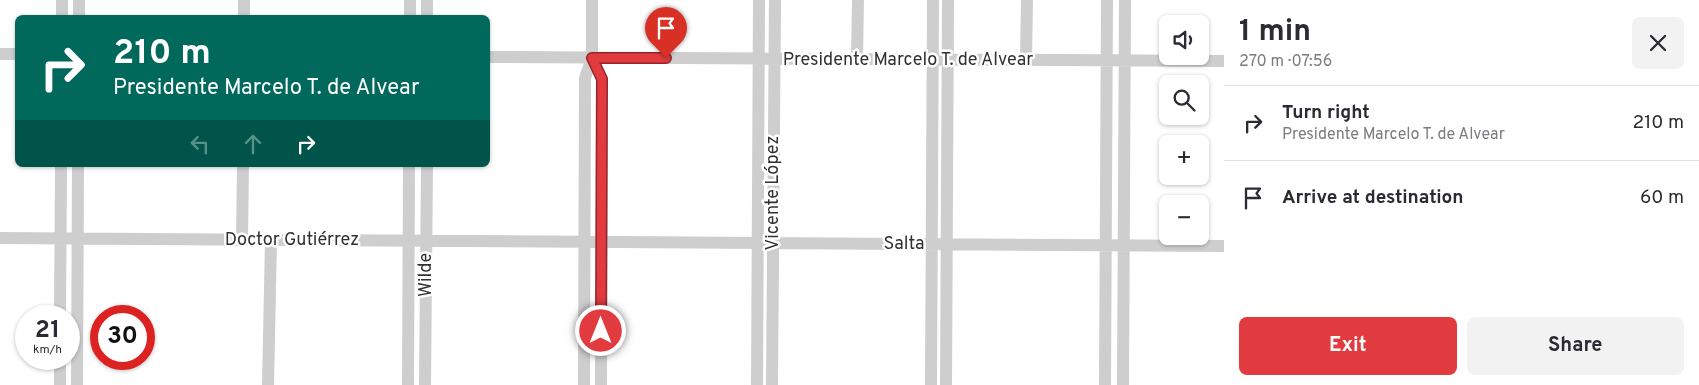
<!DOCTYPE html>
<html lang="en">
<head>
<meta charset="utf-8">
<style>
  :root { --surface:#fff; --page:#f2f2f3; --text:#2b2b33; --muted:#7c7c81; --line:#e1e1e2; --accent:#e13b40 }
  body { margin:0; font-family:Overpass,sans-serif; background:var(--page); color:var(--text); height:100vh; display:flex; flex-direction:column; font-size:19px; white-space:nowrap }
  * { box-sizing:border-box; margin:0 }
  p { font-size:16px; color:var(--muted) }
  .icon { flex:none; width:28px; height:28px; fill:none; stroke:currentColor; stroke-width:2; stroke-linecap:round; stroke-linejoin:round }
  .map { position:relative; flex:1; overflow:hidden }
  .details { display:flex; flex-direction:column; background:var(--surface); width:475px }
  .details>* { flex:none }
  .banner { position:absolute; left:15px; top:15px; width:475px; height:152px; border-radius:8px; box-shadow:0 1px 4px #0004; background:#00695c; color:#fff; overflow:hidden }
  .fabs { position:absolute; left:1159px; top:15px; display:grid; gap:10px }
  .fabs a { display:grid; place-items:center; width:50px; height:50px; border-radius:8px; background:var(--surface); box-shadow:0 1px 4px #0004; font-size:25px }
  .speed { position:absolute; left:15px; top:305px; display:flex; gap:10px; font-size:25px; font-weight:700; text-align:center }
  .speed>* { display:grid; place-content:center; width:65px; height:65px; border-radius:50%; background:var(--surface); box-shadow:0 1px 4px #0004; line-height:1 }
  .speed small { font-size:12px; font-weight:400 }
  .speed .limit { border:8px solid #d22; background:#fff; color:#111 }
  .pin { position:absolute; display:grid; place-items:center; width:42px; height:42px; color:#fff; margin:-51px -21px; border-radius:50% 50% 50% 0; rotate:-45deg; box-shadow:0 0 5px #0007 }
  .pin .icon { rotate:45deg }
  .me { position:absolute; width:55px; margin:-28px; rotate:0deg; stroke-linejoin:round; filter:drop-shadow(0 0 4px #0008) }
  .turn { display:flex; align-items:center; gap:18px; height:105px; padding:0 15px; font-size:22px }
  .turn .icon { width:65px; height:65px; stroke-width:2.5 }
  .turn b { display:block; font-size:35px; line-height:42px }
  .lanes { display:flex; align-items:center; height:48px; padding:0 15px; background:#0003; justify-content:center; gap:25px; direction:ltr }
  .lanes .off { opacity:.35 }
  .round { display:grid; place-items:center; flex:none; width:52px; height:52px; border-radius:8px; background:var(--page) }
  .summary { display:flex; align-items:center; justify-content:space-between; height:85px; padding:0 15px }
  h1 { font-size:30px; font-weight:700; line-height:38px }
  .button { display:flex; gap:10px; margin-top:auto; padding:10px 15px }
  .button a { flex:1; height:58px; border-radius:8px; background:var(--accent); color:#fff; font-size:20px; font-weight:700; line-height:58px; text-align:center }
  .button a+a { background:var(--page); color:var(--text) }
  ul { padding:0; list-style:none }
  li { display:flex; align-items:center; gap:15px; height:75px; padding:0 15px; border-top:1px solid var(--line) }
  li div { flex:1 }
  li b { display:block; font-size:19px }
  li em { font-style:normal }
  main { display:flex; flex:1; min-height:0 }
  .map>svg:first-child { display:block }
</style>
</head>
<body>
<main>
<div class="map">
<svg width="1224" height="385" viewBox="0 0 1224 385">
  <rect width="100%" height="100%" fill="#fff"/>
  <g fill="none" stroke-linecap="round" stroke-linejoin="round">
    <path stroke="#cecece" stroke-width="12" d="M62,18v-18
      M79,18v-18
      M244,18v-18
      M410,18v-18
      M427,18v-18
      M0,54h18
      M488,57l736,4
      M592,58l10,21 -1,306
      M857,59l1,-59
      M1026,60l1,-60
      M0,238l1224,8
      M242,240l1,-75
      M60,316l1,-151
      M60,385v-26
      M77,385l1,-220
      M268,385l3,-145
      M408,385l1,-220
      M425,385l2,-220
      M584,385l1,-307 7,-20v-58
      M757,385l2,-385
      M772,385l3,-385
      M931,385l2,-385
      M946,385l2,-385
      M1105,385l2,-385
      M1123,385l2,-385"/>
  </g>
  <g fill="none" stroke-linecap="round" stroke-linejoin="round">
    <g stroke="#92262a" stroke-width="12">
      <path id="route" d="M601,331l1,-252 -10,-21h74"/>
    </g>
    <use href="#route" stroke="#e13b40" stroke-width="9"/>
  </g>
  <g text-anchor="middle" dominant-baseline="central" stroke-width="5" stroke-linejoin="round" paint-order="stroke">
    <g font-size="18" fill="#313131" stroke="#fff">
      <text x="908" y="60">Presidente Marcelo T. de Alvear</text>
      <text transform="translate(773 193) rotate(-90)">Vicente López</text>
      <text x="292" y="240">Doctor Gutiérrez</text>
      <text x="904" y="244">Salta</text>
      <text transform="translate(426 275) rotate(-90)">Wilde</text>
    </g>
  </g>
</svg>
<div class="fabs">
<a><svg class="icon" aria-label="sound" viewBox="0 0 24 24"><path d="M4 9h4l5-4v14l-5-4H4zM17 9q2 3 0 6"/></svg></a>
<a><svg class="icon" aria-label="search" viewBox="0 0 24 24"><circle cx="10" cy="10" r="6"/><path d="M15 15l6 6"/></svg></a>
<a>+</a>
<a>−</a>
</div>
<div class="speed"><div>21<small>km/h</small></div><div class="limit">30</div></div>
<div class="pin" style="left:666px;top:58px;background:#d93025"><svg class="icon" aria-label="arrive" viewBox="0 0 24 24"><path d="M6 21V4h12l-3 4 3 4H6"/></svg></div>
<svg class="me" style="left:601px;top:331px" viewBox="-20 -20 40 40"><circle r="17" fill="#e13b40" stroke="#fff" stroke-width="3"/><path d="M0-11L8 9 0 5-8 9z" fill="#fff"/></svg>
<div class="banner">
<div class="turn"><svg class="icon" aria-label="right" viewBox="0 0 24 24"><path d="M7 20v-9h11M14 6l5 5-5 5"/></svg><div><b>210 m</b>Presidente Marcelo T. de Alvear</div></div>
<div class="lanes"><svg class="icon off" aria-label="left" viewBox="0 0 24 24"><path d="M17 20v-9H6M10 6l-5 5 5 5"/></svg><svg class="icon off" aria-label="ahead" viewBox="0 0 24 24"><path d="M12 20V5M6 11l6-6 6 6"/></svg><svg class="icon" aria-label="right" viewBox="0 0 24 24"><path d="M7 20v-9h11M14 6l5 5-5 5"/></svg></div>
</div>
</div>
<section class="details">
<div class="summary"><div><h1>1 min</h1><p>270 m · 07:56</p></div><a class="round"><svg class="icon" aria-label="close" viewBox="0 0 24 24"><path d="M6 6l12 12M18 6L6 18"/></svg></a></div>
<ul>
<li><svg class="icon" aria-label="right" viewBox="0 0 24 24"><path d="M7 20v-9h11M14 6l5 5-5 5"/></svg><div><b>Turn right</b><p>Presidente Marcelo T. de Alvear</p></div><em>210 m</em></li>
<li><svg class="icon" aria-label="arrive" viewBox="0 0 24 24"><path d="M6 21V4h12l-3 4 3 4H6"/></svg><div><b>Arrive at destination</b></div><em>60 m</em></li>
</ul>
<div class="button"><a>Exit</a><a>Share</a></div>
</section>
</main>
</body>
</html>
